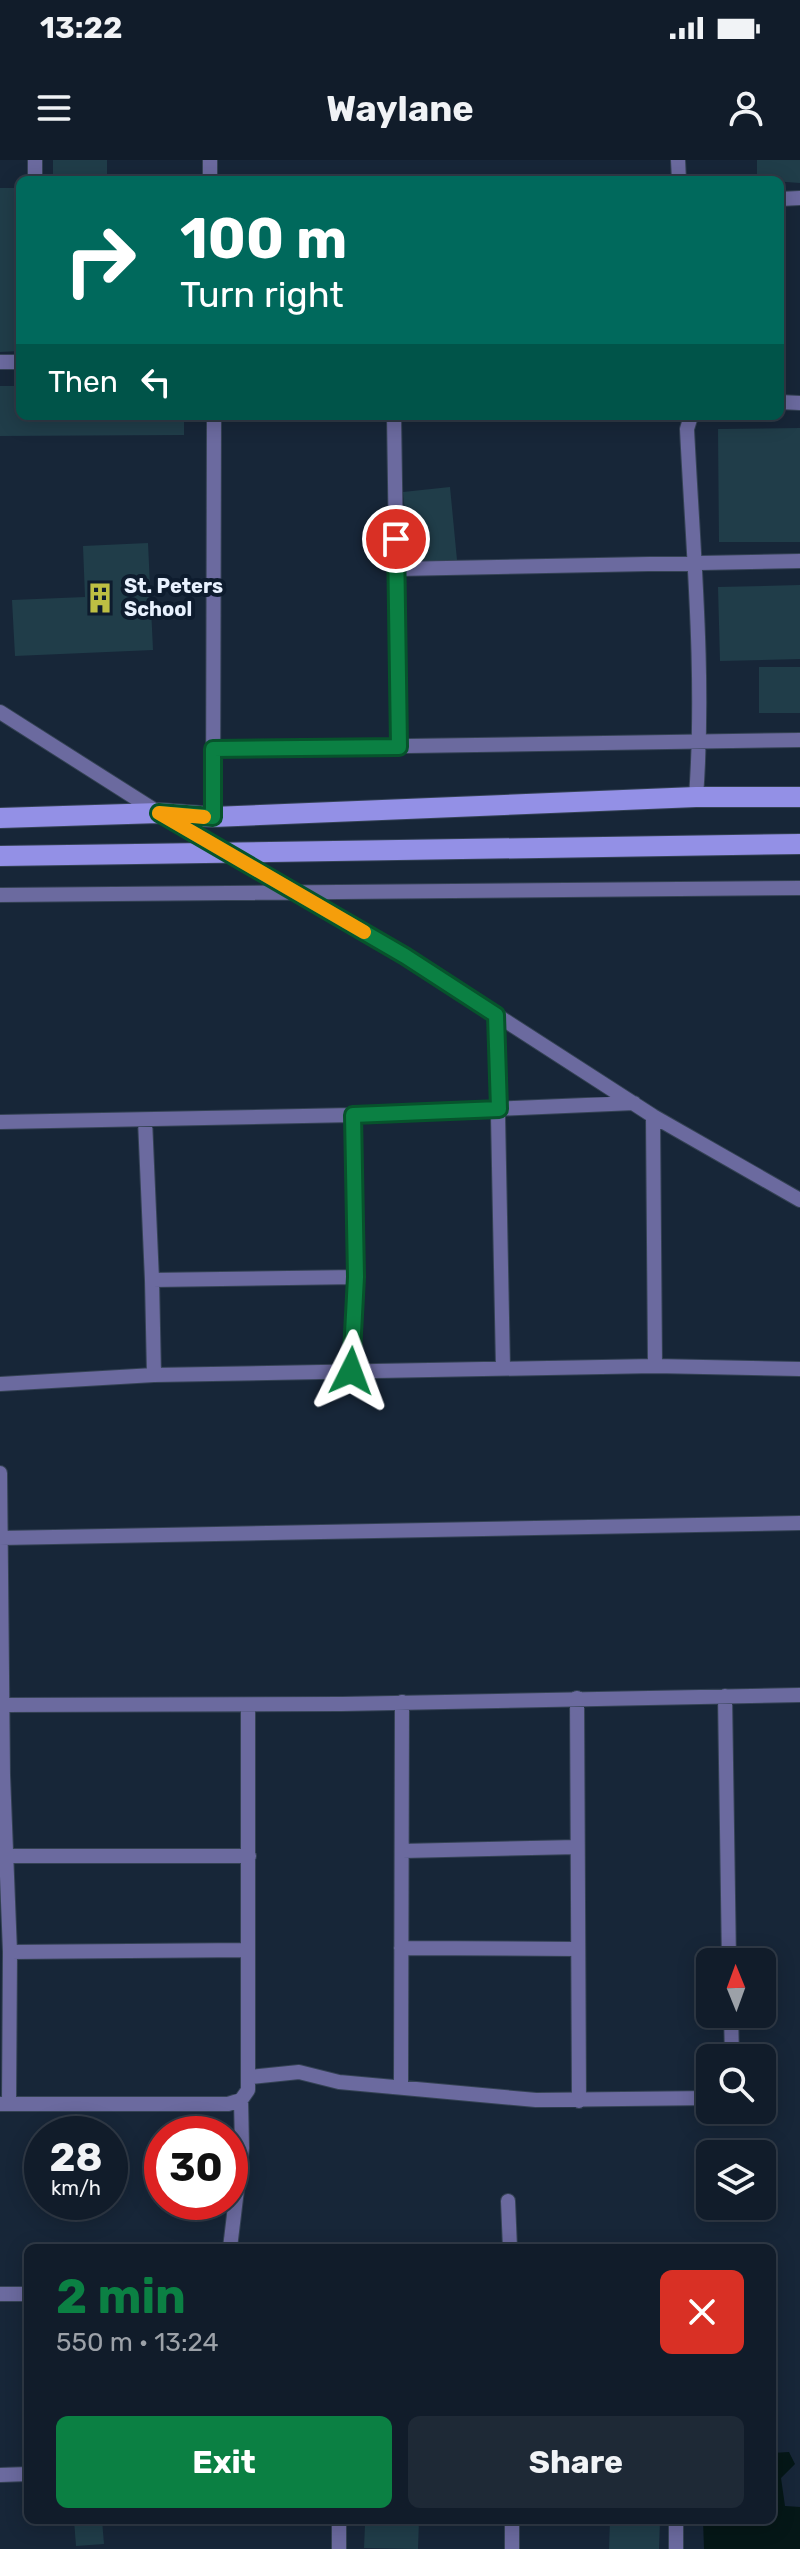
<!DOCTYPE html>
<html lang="en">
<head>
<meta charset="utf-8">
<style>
  :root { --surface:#111c2a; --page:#1e2936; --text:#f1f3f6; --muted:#9ca1a8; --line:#303a47; --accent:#0b8043 }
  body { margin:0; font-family:Rubik,sans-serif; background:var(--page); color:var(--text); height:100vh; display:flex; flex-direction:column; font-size:30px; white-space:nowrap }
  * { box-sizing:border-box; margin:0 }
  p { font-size:26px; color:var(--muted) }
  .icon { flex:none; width:44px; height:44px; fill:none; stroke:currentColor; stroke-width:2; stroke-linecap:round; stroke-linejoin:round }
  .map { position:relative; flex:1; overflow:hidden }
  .details { position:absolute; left:24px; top:2084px; width:752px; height:280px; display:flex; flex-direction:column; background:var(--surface); border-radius:12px; box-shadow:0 4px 20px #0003,0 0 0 2px var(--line) }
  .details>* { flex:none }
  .top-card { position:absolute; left:16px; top:16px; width:768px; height:244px; border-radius:12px; box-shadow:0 4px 20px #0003,0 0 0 2px var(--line); background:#00695c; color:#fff; overflow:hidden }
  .needle { width:52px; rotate:359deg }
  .buttons { position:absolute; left:696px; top:1788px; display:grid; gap:16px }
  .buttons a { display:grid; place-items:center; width:80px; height:80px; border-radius:12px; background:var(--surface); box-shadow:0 4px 20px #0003,0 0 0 2px var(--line); font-size:40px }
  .speed { position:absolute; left:24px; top:1956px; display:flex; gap:16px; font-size:40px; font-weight:700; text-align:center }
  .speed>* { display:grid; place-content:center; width:104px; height:104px; border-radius:50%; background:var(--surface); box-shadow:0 4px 20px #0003,0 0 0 2px var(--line); line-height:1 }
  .speed small { font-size:20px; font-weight:400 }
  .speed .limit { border:12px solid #d22; background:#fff; color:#111 }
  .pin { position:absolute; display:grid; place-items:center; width:68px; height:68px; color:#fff; margin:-34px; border:4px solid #fff; border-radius:50%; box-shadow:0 2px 8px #0007 }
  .me { position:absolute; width:88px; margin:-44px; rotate:3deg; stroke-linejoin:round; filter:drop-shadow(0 0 6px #0008) }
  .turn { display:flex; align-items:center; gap:28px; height:168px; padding:0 32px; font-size:36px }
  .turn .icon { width:104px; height:104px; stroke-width:2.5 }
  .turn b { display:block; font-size:56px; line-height:68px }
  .then { display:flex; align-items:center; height:76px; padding:0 32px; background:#0003; gap:16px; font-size:30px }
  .round { display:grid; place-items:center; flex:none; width:84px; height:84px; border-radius:12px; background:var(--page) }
  .summary { display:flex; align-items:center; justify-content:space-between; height:136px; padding:0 32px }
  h1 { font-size:48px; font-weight:700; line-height:60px; color:var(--accent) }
  .button { display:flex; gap:16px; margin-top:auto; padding:16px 32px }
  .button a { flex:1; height:92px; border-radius:12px; background:var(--accent); color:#fff; font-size:32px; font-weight:700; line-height:92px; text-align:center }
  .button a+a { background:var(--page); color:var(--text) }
  .status { display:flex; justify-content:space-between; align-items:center; height:56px; padding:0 40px; background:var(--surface); direction:ltr }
  .status svg { height:22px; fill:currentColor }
  header { display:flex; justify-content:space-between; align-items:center; height:104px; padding:0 32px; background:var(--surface); font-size:36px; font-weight:700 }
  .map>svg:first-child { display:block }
</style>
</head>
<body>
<div class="status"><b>13:22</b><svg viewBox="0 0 49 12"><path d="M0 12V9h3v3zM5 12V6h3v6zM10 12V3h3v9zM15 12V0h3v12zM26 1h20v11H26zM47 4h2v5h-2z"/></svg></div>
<header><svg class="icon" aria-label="menu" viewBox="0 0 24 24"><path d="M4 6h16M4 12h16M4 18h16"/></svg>Waylane<svg class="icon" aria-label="person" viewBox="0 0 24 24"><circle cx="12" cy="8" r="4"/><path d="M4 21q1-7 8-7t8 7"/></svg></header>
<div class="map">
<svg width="800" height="2389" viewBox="0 0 800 2389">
  <rect width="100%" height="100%" fill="#172638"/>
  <path fill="#051717" d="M789,2292l6,12 -14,14 4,28 15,1v42h-96l-1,-29h69v-67z"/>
  <path fill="#203d49" d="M53,0h54v20h-54z
    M757,0h43v23l-43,-3z
    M0,28h18l2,163 -20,1z
    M0,226h20v30h164v19l-184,1z
    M800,268v114h-81l-1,-113z
    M450,327l7,73 -47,5 -7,-73z
    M148,383l5,107 -138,6 -3,-56 73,-3 -2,-51z
    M800,425v74l-80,2 -2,-74z
    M759,507h41v46h-41z
    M74,2360h28l2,24 -28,2z
    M381,2360h38l-1,29 -54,-1 1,-23h16z
    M610,2360h50l-1,29h-50z"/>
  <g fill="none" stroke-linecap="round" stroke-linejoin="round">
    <g stroke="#344254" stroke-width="16">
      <path id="street" d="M210,0v20
        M678,0l1,20
        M35,20v-20
        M780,39l20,-1
        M0,202h20
        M780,242l20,1
        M394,256l5,331
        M691,256l-4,13c6,122 18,246 9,368
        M396,409l404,-8
        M0,552l159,101 246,143 248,160 147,84
        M213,589l587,-9
        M213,657l1,-401
        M0,735l800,-7
        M496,855l7,353
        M353,955l3,162 -204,3 2,95 501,-9 145,3
        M653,956l2,250
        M145,960l7,160
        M0,962l353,-7 281,-12
        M351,1211l5,-94
        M0,1224l154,-9
        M0,1313l3,302 7,177 -1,152
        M0,1378l800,-15
        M725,1536l4,266
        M577,1538l2,403
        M2,1545l340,-1 458,-9
        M402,1691l175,-4
        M7,1696h242
        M401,1788l176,1
        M10,1792l238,-2
        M731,1854l1,44
        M250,1917l49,-5 40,10 197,18 174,-2
        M401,1925l1,-383
        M0,1944h228l13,-4 7,-10v-385
        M508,2041l2,47
        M230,2088l12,-100 -1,-48
        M0,2134h28
        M0,2315l28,-1
        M339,2360v29
        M512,2360v29
        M676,2360v29"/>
    </g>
    <g stroke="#344254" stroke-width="22">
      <path id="secondary" d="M0,658l159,-5 54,4 483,-20h104
        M0,696l800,-12"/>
    </g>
    <use href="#street" stroke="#6b6a9f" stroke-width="14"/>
    <use href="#secondary" stroke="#9390e6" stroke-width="20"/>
  </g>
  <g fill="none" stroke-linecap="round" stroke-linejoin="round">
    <g stroke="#07532c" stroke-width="20">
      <path id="route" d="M351,1211l5,-94 -3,-162 146,-6 -3,-94 -91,-59 -246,-143 54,4v-68l186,-2 -3,-208"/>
    </g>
    <use href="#route" stroke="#0b8043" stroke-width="14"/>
    <path stroke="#f59e0b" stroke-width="14" d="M204,657l-45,-4 205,119"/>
  </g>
  <defs>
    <g id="building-bare" transform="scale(2.4)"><path d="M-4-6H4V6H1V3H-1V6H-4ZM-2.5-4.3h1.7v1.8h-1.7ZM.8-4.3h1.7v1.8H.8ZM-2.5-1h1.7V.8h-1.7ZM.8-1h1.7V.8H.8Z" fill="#bdbf43" stroke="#0e1c2e" stroke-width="2.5" paint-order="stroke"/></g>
  </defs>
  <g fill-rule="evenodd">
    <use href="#building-bare" x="100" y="438"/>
  </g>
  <g text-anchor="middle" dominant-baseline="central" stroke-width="8" stroke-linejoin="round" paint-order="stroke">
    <g font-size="20" font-weight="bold" fill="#e8f1fe" stroke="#0e1c2e" text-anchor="start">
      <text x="124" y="426">St. Peters<tspan x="124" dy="23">School</tspan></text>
    </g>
  </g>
</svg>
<div class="buttons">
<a><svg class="needle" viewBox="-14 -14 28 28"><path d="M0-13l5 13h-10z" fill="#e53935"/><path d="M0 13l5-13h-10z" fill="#9ca1a8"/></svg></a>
<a><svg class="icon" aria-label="search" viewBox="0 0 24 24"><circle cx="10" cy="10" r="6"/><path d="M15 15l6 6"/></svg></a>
<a><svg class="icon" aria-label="layers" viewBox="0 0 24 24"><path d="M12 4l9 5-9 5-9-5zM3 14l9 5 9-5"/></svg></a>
</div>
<div class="speed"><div>28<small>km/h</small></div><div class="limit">30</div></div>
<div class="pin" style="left:396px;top:379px;background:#d93025"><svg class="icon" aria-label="arrive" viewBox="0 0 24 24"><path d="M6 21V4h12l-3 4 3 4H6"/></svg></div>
<svg class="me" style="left:351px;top:1211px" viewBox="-20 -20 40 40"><path d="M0-17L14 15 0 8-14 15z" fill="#0b8043" stroke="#fff" stroke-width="4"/></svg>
<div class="top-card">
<div class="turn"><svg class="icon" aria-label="right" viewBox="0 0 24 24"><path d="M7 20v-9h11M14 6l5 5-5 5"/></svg><div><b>100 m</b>Turn right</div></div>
<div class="then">Then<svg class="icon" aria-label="left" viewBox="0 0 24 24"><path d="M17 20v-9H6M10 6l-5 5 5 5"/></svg></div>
</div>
<section class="details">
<div class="summary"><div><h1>2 min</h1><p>550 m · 13:24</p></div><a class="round" style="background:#d93025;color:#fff"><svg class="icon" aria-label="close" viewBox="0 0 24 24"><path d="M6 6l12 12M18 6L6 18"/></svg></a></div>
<div class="button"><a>Exit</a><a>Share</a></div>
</section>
</div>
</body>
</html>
